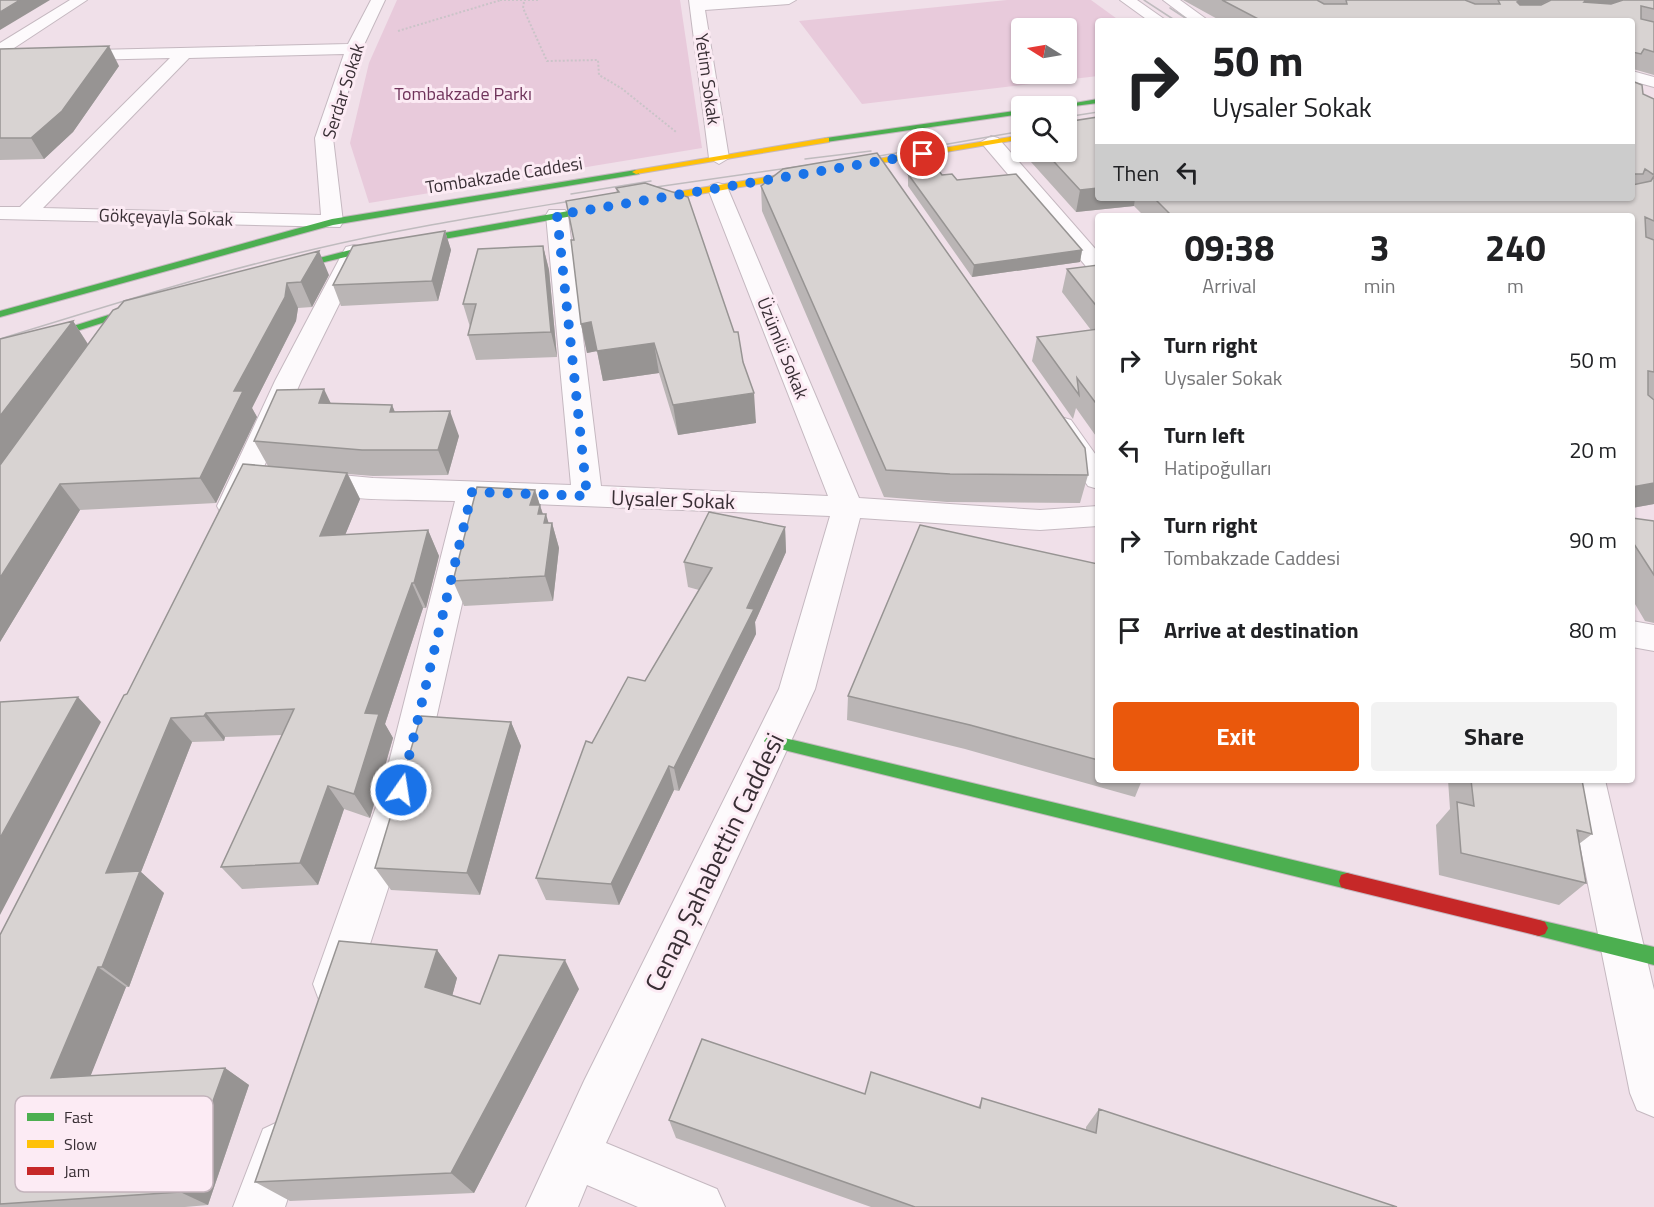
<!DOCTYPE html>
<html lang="en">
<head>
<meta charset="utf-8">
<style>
  :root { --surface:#fff; --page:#f2f2f2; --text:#202124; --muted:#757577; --accent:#ea580c }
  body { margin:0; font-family:"Titillium Web",sans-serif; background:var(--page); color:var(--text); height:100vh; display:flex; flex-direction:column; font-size:22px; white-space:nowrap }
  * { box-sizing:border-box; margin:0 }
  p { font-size:20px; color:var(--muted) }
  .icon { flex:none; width:33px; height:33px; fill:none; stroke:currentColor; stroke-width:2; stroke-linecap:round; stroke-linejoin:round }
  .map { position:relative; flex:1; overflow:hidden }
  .sheet { position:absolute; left:1095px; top:213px; width:540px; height:570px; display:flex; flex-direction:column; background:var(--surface); border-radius:6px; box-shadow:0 2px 4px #0004 }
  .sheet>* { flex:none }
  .banner { position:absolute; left:1095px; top:18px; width:540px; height:183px; border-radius:6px; box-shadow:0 2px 4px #0004; background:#fff; color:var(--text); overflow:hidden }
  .needle { width:39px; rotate:281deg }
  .controls { position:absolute; left:1011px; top:18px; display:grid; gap:12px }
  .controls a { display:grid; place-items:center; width:66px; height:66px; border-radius:6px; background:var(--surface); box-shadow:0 2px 4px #0004; font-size:30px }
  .pin { position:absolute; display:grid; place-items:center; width:51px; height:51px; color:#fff; margin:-26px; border:3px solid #fff; border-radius:50%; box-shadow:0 2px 6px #0007 }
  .me { position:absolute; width:66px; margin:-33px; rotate:13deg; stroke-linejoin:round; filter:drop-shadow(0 0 4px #0008) }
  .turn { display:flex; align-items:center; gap:21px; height:126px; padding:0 18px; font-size:27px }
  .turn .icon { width:78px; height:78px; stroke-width:2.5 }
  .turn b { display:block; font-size:42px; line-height:51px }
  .then { display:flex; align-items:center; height:57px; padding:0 18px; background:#0003; gap:12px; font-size:22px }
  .eta { display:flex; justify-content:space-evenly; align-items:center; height:102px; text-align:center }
  .eta b { font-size:36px; font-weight:700; line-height:42px }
  .button { display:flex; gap:12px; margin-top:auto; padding:12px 18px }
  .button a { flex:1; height:69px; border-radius:6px; background:var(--accent); color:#fff; font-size:24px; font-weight:700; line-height:69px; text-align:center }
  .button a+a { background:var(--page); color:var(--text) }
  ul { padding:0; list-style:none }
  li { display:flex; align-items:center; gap:18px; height:90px; padding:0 18px }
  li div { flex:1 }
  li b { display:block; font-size:22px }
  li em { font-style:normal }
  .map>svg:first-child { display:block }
</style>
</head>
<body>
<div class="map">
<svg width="1654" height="1207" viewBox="0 0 1654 1207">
  <rect width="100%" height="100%" fill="#f0e0e9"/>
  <path fill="#e8cadb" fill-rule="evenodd" d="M397,0h283l22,148 -333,55 -19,-60 19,-80z
    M1007,0h84l29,21h-22v55l-236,28 -63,-83zM1022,28h44v46h-44z"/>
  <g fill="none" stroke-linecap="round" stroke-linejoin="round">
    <g stroke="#c5b8c0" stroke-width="2">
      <path id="street" d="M70,0h17l-79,52 340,-8 23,-44h14l-23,49 -29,89 10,84 -3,5 -340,-8v-12h20l150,-149 -170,4v-19zM344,54l-29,84 6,77 -278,-7 146,-150z
        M689,0h107l-7,4 -84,6 24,148 -10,6 -10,-6z
        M1120,0h17l30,21h-18z
        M1163,0h17l29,21h-18z
        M1632,71l22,6v10l-22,-6z
        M991,136l7,2 100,114v21l-8,-2 -106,-125 -3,-4z
        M718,183l7,2 3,4 131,309 181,12 58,-4v20l-58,4 -180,-12 -45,171 -209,454 111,46 8,18h-87l-51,-22 -9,22h-52l58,-126 195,-392 51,-173 -345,-14 -65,288 -63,194 -6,16 -16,6 -16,-6 -6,-16 69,-194 73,-289c-51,-2 -107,1 -156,-12l-5,-7 5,-7 10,-3 64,6 198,7 -25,-270 3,-5h16l3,5 33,271 227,10 -120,-307 3,-4z
        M354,245l8,2 3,5 -64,129 -54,125 -4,7 -11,3 -11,-3 -4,-7 58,-125 68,-129 3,-5z
        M1061,417l10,3 27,38v31l-10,-3 -41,-60 4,-6z
        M1632,621l22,4v26l-22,-4z
        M1567,780h38l49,210v127l-17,-7 -7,-17z
        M280,1121l17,8 8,17 -20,61h-52l30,-78z"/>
    </g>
    <g stroke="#c5b8c0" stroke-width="2">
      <path id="fast" d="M1098,99v4l-32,4 -9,-1z
        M1022,110v4l-196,28 -4,-2 4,-2z
        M636,170h3v4l-306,51 -333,92v-6l332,-92z
        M670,193l3,1v4l-319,57 -76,18 -5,-3 81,-21z
        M150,302l3,1v4l-153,48v-6z
        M772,735l575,138 6,2 2,6 -2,6 -6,2 -575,-142 -5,-2 -3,-4 3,-4z
        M1539,920l115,27v18l-115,-29 -6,-2 -3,-6 3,-6z"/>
    </g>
    <g stroke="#c5b8c0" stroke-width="2">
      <path id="slow" d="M1022,135v4l-352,60 -4,-3 4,-3z
        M826,138h3v4l-193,32 -4,-2 4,-2z"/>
    </g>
    <g stroke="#c5b8c0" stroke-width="2">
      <path id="jam" d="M1347,873l192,47 6,2 3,6 -3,6 -6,2 -192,-47 -6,-2 -2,-6 2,-6z"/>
    </g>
    <path stroke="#cac4c8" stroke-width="2" stroke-dasharray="2 2" stroke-linecap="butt" d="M500,0h38
      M524,2l-1,6 24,53 51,-1 1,15 22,13 55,44
      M398,31l103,-31"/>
    <use href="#street" fill="#fdfafc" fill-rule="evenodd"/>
    <use href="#fast" fill="#4caf50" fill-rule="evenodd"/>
    <use href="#slow" fill="#ffc107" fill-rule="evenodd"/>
    <use href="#jam" fill="#c62828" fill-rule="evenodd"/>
    <path stroke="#bfbbbe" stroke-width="1.5" d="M1144,0l32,21
      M1170,8l20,13
      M1066,117l32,-5
      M805,159l66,-8
      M862,159l160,-28
      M642,189l175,-25
      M571,194l80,-13
      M0,339c104,-32 208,-65 315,-90 88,-21 178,-35 268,-50"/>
  </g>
  <path fill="#bab5b5" d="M1183,0h471v75l-21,-6 -1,1v-49h-411z
    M0,49l119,17 -46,66 -29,27 -44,1z
    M1632,81l11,13 11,5v405l-22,4v-292h-488l-10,-10 -58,6 -54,-60h44l32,46h534z
    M908,174l34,1 15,5 125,70 -2,12 -108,15 -64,-91z
    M761,186l327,289 -8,28 -133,-1 -63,-5 -122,-286z
    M616,188l127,174 13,61 -78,12 -19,-62 -56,8 -6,-30 -10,2 -6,-29 -7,-84 43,-47z
    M445,231l6,19 -13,51 -97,5 -8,-21z
    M543,246l6,24 8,87 -81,3 -8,-25 2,-8 -7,-23z
    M1098,265v174l-22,-31 -3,11 -41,-58 5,-24 54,-7 -29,-38 5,-23z
    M329,275l-17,32 -14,1 -2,13 -44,87 5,9 -41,86 -136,7 -80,132v-303l73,-18 15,23 25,-34z
    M331,404l61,1 3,7 64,24 -11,39 -75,1 -25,-2 12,25 -15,36 83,-5 11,26 -13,52h-3l-38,116 8,14 -23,80 -26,-9 -26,76 -76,4 -21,-22 61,-132 -57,2 -1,4 -32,1 -51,130 23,21 -35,94h-3l-36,89 135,-8 24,17 -41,120 -23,2h-185v-272l127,-241 141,-228 -14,-25z
    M535,490l8,24 5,9h4l7,25 -6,53 -89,5 -11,-25z
    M1654,521v102l-9,-2 -13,-22v-58z
    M785,527l1,25 -31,70 1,12 -77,157 -5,-1 -55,115 -73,-5 -10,-22 56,-135 53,-62 54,-91 -11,-3 -4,-25z
    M1098,564v216h44l-7,17 -170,-48 -118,-29 1,-24z
    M511,722l10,24 -41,149 -89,-5 -16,-22z
    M1448,780h134l10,54 -13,10 7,39 -27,22 -120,-30 -3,-50 14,-16z
    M437,950l20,28 -5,18 28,8 99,-15 -105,204 -184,8 -35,-19z
    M865,1094l113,14 4,-10 104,32v-3l13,-18 298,98h-526l-195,-69 -7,-18z"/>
  <path fill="#979493" d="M20,0h30l-50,30v-18z
    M1521,0h29l-41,20 8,-18z
    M1586,0h37l-44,16 5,-14z
    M109,46l10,20 -46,66 -29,27 -13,-21z
    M1098,188v10h37l-1,8 -58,6 4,-22z
    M445,231l6,19 -13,51 -6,-20z
    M543,246l6,24 8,87 -6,-25z
    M1082,250l-2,12 -108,15 2,-12z
    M319,251l10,24 -17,32 -11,-25z
    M287,283l11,25 -2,13 -44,87 5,9 -41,86 -16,-25 34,-87z
    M73,321l16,25 -89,123v-53z
    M591,322l6,29 -10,2 -6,-29z
    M654,343l5,30 -56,8 -6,-30z
    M324,389l12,25 -17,-11z
    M754,393l2,30 -78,12 -5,-30z
    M392,405l10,25 -12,-18z
    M450,411l9,25 -11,39 -10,-25z
    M347,473l13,26 -26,63 -14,-26z
    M1654,483v21l-22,4v-21z
    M60,484l20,26 -80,132v-64z
    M535,490l10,31 1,-7 5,17 1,-8 7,25 -6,53 -8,-25 -15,-71z
    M785,527l1,25 -31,70 1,12 -77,157 -5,-23z
    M428,530l11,26 -13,52 -12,-25z
    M412,583l11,25 -38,116 8,14 -23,80 -16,-24 11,-81z
    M78,697l23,25 -101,193v-77z
    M206,713l19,24 -1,4 -20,-25z
    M171,718l21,24 -51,130 23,21 -35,94 -27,-20 4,-94z
    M511,722l10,24 -41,149 -13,-22z
    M669,766l5,24 -55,115 -8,-21z
    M328,786l16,23 -26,76 -18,-22z
    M437,950l20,28 -10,37 -22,-28z
    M565,960l14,29 -105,204 -23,-20z
    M98,967l28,20 -43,108 -32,-17z
    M225,1068l24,17 -41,120 -28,-13z"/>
  <path fill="#d8d3d2" stroke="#979493" stroke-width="1.5" d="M0,0h20l-20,12z
    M1222,0h95l7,4h23l-1,-4h119l10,4h25l-2,-4h23l-4,2 3,3h21l10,-5h35l-2,2 27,2 12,-4h31v9l-13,-3v13l13,3v30l-10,-3 -3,5 -9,-2v-31h-370z
    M109,46l-47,65 -31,27h-31v-89z
    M1632,81l10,4 1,9 11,5v76l-9,-6 -2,5h-11z
    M1098,117v71l-18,2 -35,-38h21v-30z
    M877,153l208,295 3,27 -138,-1 -64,-4 -125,-284 22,-17z
    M939,171l3,4 10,-1 5,6 59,-6 66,76 -108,15 -66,-91z
    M1654,176v45l-9,-4 1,20 8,3v132l-6,-1v24l6,5v83l-22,4v-271h-460l-18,-18h478v-13l19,-4z
    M645,183l43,14 46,135h4l5,30 11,31 -81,12 -19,-62 -57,8 -6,-29 -10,2 -10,-84h3l-8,-39 53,-9 -3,-4z
    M445,231l-13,50 -99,4 20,-39z
    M543,246l8,86 -83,3 8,-31h-13l15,-55z
    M319,251l-18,31 -14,1 -2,14 -51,94h9l-43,87 -140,6 -60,94v-113l113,-155 5,-2 6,-7z
    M1098,265v43l-31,-39z
    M73,321l-73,95v-77z
    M1098,329v77l-21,-28 2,17 -42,-58z
    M324,389l-5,14 73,2 -2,7 60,-1 -12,39h-76l-108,-9 23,-51z
    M243,464l104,9 -27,63 108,-6 -14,53h-2l-47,130 14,1 -25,80 -26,-8 -28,77 -79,4 73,-158 -88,4 -2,3 -33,2 -65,155 34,-2 -38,96h-4l-47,111 174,-10 -45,124 -180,12v-269l124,-240 3,-1z
    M477,487l58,3 -5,15h10l-2,9h8l-2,9h8l-7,53 -92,5z
    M709,512l76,15 -38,81 7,1 -80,159 -5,-2 -58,118 -75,-6 50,-137 6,2 36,-66 17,4 67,-113 -28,-6z
    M1632,518l22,3v54l-22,-34z
    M920,525l178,39v196l-128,-35 -122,-29z
    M78,697l-78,141v-136z
    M421,716l90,6 -44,151 -92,-5z
    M1471,780h111l10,54 -15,-4 9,53 -125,-30 -4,-51 17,4z
    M339,941l98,9 -12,37 55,17 19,-49 66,5 -114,213 -196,9z
    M702,1039l163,55 6,-22 109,36 2,-10 114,35 3,-24 298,98h-482l-246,-87z"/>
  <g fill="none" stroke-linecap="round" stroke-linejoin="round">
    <path stroke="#1a73e8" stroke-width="10" stroke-dasharray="0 18" d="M401,790l71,-298 115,4 -30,-281 366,-61"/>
  </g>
  <g text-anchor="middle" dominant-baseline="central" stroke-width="6" stroke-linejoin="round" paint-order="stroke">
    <g font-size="18" fill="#392f35" stroke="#fcebf4">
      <text transform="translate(708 79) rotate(82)">Yetim Sokak</text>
      <text transform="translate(343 91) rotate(-72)">Serdar Sokak</text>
      <text transform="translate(504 175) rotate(-9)">Tombakzade Caddesi</text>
      <text transform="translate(166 217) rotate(2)">Gökçeyayla Sokak</text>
      <text transform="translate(783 348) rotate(68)">Üzümlü Sokak</text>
    </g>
    <g font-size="18" fill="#6f335a" stroke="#fcebf4">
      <text x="463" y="93">Tombakzade Parkı</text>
    </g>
    <g font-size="21" fill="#392f35" stroke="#fcebf4">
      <text transform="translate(673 499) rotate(2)">Uysaler Sokak</text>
    </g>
    <g font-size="26" fill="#392f35" stroke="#fcebf4">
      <text transform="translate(714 862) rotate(-64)">Cenap Şahabettin Caddesi</text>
    </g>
  </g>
  <rect x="15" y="1096" width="198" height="96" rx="9" fill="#fcebf4" stroke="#c2b3bb" stroke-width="1.5"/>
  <rect x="27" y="1113" width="27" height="8" fill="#4caf50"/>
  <rect x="27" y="1140" width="27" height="8" fill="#ffc107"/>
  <rect x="27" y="1167" width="27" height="8" fill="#c62828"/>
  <g font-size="16" fill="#392f35">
    <text x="64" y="1123">Fast</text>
    <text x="64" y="1150">Slow</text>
    <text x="64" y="1177">Jam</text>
  </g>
</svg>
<div class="controls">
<a><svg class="needle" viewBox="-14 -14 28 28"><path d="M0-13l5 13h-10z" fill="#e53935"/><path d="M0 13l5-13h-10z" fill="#757577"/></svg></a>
<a><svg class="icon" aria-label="search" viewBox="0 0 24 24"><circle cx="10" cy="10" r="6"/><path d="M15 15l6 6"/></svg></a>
</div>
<div class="pin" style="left:923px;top:154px;background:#d93025"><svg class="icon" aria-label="arrive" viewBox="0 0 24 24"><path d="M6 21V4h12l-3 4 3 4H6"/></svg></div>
<svg class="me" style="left:401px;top:790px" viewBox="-20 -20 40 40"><circle r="17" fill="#1a73e8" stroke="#fff" stroke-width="3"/><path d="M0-11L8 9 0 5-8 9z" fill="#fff"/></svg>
<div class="banner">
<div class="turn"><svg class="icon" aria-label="right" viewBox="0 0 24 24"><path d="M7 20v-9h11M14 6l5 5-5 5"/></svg><div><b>50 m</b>Uysaler Sokak</div></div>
<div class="then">Then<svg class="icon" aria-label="left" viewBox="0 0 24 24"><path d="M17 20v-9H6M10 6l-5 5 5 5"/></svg></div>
</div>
<section class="sheet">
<div class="eta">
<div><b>09:38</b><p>Arrival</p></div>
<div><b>3</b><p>min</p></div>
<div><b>240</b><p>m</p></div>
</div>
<ul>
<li><svg class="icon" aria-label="right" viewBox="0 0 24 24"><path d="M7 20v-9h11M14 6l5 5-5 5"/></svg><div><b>Turn right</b><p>Uysaler Sokak</p></div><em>50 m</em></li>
<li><svg class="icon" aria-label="left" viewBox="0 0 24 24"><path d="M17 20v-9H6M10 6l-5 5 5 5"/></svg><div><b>Turn left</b><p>Hatipoğulları</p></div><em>20 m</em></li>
<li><svg class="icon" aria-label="right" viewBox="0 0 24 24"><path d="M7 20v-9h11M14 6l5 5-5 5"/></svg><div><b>Turn right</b><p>Tombakzade Caddesi</p></div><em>90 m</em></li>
<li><svg class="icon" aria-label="arrive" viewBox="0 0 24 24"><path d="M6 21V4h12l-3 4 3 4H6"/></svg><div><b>Arrive at destination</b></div><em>80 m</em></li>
</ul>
<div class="button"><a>Exit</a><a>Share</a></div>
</section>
</div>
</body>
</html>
